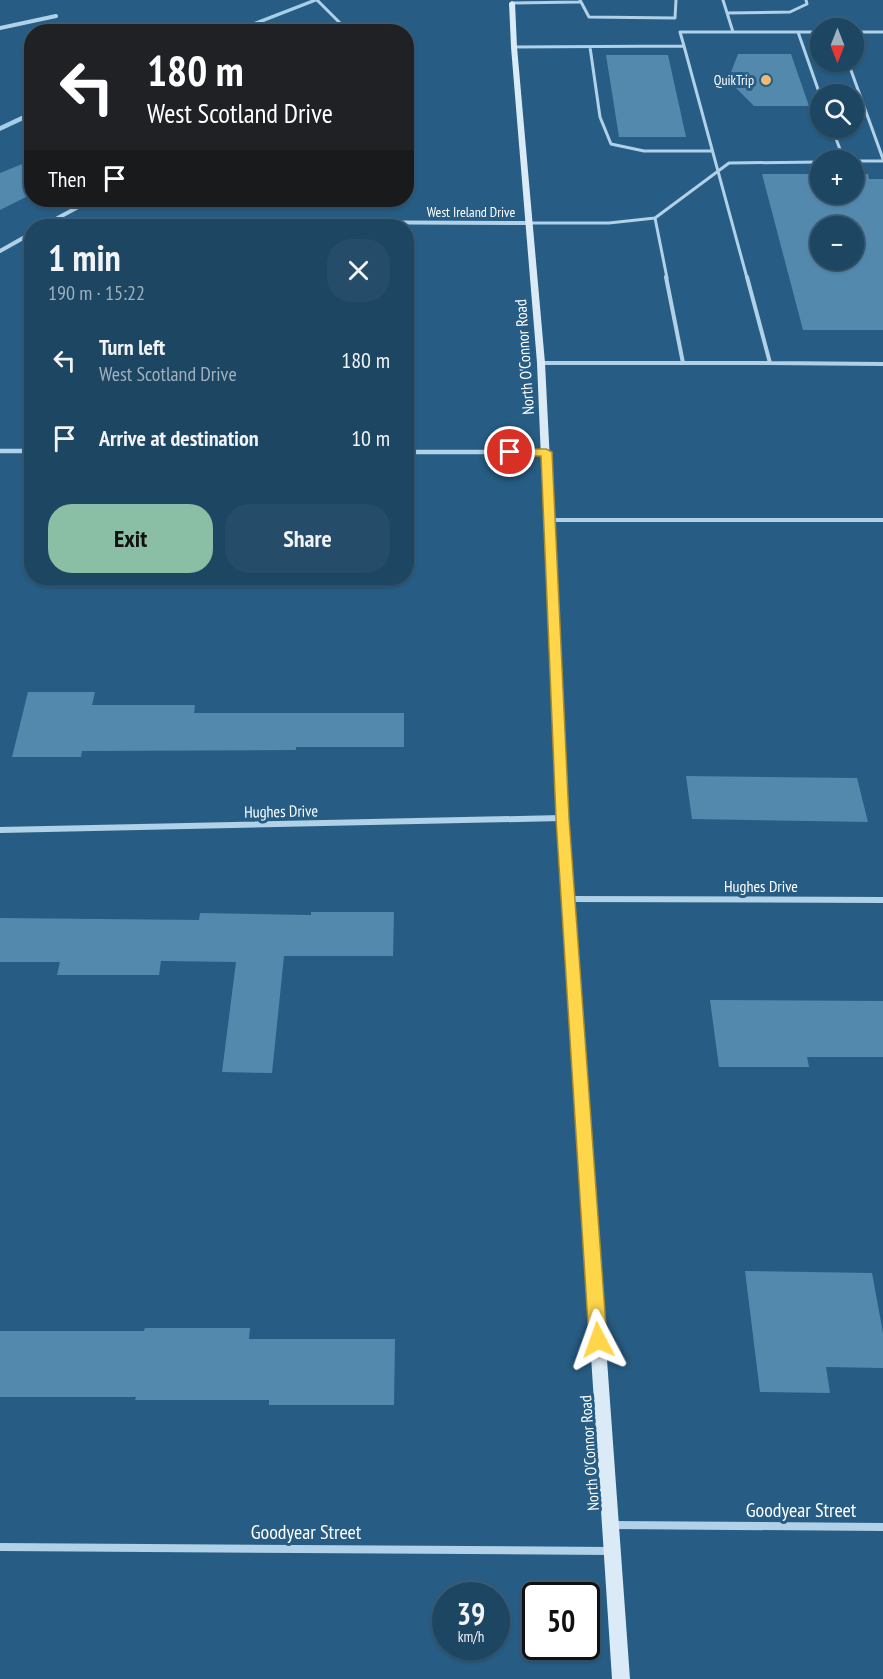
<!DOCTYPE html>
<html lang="en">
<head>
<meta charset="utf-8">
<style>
  :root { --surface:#1d4663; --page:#254d69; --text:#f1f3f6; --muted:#a0b1be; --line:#3b5e78; --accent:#8abfa5 }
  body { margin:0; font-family:"PT Sans Narrow",sans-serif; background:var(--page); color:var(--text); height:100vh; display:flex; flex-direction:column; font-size:22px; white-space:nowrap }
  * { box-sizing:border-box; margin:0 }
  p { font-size:20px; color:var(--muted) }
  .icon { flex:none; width:33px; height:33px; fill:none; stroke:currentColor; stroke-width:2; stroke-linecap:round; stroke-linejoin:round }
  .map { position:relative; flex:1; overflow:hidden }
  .side { position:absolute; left:24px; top:219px; width:390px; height:366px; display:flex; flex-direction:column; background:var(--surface); border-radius:24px; box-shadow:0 2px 4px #0004,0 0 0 2px var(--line) }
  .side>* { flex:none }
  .hud { position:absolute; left:24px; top:24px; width:390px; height:183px; border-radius:24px; box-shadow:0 2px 4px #0004,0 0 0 2px var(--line); background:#202124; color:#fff; overflow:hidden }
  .needle { width:39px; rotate:180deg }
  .fabs { position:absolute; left:810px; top:18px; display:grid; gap:12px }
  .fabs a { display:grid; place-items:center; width:54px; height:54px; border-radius:50%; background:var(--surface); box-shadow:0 2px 4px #0004,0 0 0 2px var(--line); font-size:30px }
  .speed { position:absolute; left:432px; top:1582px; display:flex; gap:12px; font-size:30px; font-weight:700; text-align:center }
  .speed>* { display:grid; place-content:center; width:78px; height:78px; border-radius:50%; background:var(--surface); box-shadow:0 2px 4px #0004,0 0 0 2px var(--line); line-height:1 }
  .speed small { font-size:15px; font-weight:400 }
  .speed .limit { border:3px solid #111; border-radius:9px; background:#fff; color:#111 }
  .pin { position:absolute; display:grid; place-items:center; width:51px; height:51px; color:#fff; margin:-26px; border:3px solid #fff; border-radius:50%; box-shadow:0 2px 6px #0007 }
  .me { position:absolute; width:66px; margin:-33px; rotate:356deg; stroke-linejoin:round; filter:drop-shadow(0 0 4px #0008) }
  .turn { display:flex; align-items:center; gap:21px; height:126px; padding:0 24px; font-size:27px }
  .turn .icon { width:78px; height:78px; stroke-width:2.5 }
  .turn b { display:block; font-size:42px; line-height:51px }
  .then { display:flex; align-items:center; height:57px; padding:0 24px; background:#0003; gap:12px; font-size:22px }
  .round { display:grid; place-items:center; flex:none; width:63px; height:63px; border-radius:24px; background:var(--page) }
  .headline { display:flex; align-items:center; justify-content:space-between; height:102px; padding:0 24px }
  h1 { font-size:36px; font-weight:800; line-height:45px }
  .cta { display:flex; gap:12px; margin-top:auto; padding:12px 24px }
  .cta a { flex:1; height:69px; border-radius:24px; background:var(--accent); color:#111; font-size:24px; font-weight:800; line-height:69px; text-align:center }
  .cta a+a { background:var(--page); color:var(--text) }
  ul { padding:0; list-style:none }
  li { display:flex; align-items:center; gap:18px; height:78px; padding:0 24px }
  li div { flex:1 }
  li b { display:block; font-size:22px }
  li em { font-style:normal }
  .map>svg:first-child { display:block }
</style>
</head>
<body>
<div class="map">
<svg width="883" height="1679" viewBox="0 0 883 1679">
  <rect width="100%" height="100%" fill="#275d84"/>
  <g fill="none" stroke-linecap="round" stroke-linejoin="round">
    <path fill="#a5cee8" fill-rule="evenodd" d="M311,0h9l-82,32h-10z
      M32,111v5l-32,15v-5z"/>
  </g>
  <path fill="#5389ad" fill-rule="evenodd" d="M738,54h53l18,52h-55l-26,-26z
    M606,55h62l18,82h-67z
    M32,160v34l-32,16v-37z
    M762,174h58v20h34v-20h14l1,5h14v151h-80zM820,226h34v34h-34z
    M28,692h67l-3,13h103l-1,8h210v34h-108v3l-214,1 -1,6h-69z
    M686,776l171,2 11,44 -176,-3z
    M311,912h83l-1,44h-109l-12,117 -50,-1 14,-110 -75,-1 -2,14h-102l3,-13h-60v-44l199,2 1,-7 111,2z
    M710,1000l173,1v56h-76l2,10h-90z
    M745,1271l127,2 11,60v35l-57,-1 4,26 -70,-1z
    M145,1328h105l-1,11h146l-1,66h-125v-5h-134l1,-3h-136v-66h144z"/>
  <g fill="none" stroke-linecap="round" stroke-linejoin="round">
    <path stroke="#b0d1e7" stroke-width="3" d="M317,0l32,32
      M580,0l9,17 86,1 1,-18
      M723,0l10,32
      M512,3l68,-1
      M727,13l63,-1 17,-8 -1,-4
      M798,32h22
      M854,32h29
      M684,46l63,232
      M514,47l170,-1 -4,-14h118l22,63
      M590,47l10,70 11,27 33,7h68
      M848,62l35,97
      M832,128l12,32
      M854,161h29
      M655,218l12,60
      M530,223h79l46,-5 74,-55 91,-1"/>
    <path stroke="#b0d1e7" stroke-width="4" d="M666,277l17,86
      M541,363h229l-23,-86
      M770,363l113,1
      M550,520h333"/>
    <path stroke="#b0d1e7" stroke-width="4" d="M0,28l56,-12
      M53,221l477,2
      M43,226l48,-26
      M0,251l32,-18"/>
    <path stroke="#b0d1e7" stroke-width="4.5" d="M0,451h32
      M406,452h140"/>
    <path stroke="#b0d1e7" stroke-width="6" d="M0,830l562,-12
      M568,899l315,1"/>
    <path stroke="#b0d1e7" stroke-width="8" d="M611,1525l272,2
      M0,1547l611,4"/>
    <path fill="#daebf7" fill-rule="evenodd" d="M512,1l3,2 2,44 28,316 23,455 62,861h-18l-56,-861 -19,-455 -26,-316 -2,-44z"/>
  </g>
  <path fill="#ffd54a" stroke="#a68a30" stroke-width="1.5" d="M546,449l6,3 17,366 38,522 -3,6 -6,2 -6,-2 -3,-6 -33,-522 -15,-362h-31l-5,-4 5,-3z"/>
  <circle fill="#f0ba75" stroke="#275d84" stroke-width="2" cx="766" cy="80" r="6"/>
  <g text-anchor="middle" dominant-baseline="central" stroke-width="6" stroke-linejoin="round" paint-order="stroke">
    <g font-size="14" fill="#fff" stroke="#275d84" text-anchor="end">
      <text x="754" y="80">QuikTrip</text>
    </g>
    <g font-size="14" fill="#fff" stroke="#275d84">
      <text x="471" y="212">West Ireland Drive</text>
    </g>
    <g font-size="16" fill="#fff" stroke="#275d84">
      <text transform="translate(524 357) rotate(-94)">North O'Connor Road</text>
      <text transform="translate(281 811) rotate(-1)">Hughes Drive</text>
      <text x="761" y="886">Hughes Drive</text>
      <text transform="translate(589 1453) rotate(-94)">North O'Connor Road</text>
    </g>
    <g font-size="20" fill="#fff" stroke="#275d84">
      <text x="801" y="1510">Goodyear Street</text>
      <text x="306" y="1532">Goodyear Street</text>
    </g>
  </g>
</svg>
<div class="fabs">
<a><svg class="needle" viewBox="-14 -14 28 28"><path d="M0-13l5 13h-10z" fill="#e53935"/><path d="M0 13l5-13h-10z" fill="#a0b1be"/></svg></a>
<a><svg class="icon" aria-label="search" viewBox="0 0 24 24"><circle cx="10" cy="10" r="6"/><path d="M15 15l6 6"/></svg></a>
<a>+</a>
<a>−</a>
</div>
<div class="speed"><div>39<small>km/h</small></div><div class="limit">50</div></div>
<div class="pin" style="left:510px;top:452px;background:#d93025"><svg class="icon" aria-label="arrive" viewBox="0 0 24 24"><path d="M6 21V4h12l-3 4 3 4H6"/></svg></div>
<svg class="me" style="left:598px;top:1340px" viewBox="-20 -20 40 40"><path d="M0-17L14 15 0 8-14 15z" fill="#ffd54a" stroke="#fff" stroke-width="4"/></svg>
<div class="hud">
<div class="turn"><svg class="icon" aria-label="left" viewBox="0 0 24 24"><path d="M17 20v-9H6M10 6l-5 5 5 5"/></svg><div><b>180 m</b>West Scotland Drive</div></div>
<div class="then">Then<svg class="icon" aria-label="arrive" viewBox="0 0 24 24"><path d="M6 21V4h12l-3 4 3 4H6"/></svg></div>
</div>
<section class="side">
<div class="headline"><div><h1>1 min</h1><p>190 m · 15:22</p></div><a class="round"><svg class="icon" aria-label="close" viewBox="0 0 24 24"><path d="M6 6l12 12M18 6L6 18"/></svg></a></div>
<ul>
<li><svg class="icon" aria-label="left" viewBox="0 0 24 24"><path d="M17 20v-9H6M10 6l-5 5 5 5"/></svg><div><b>Turn left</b><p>West Scotland Drive</p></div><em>180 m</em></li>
<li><svg class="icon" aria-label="arrive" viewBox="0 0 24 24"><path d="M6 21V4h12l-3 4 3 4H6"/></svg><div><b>Arrive at destination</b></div><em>10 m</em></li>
</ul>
<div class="cta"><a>Exit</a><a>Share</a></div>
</section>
</div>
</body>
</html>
